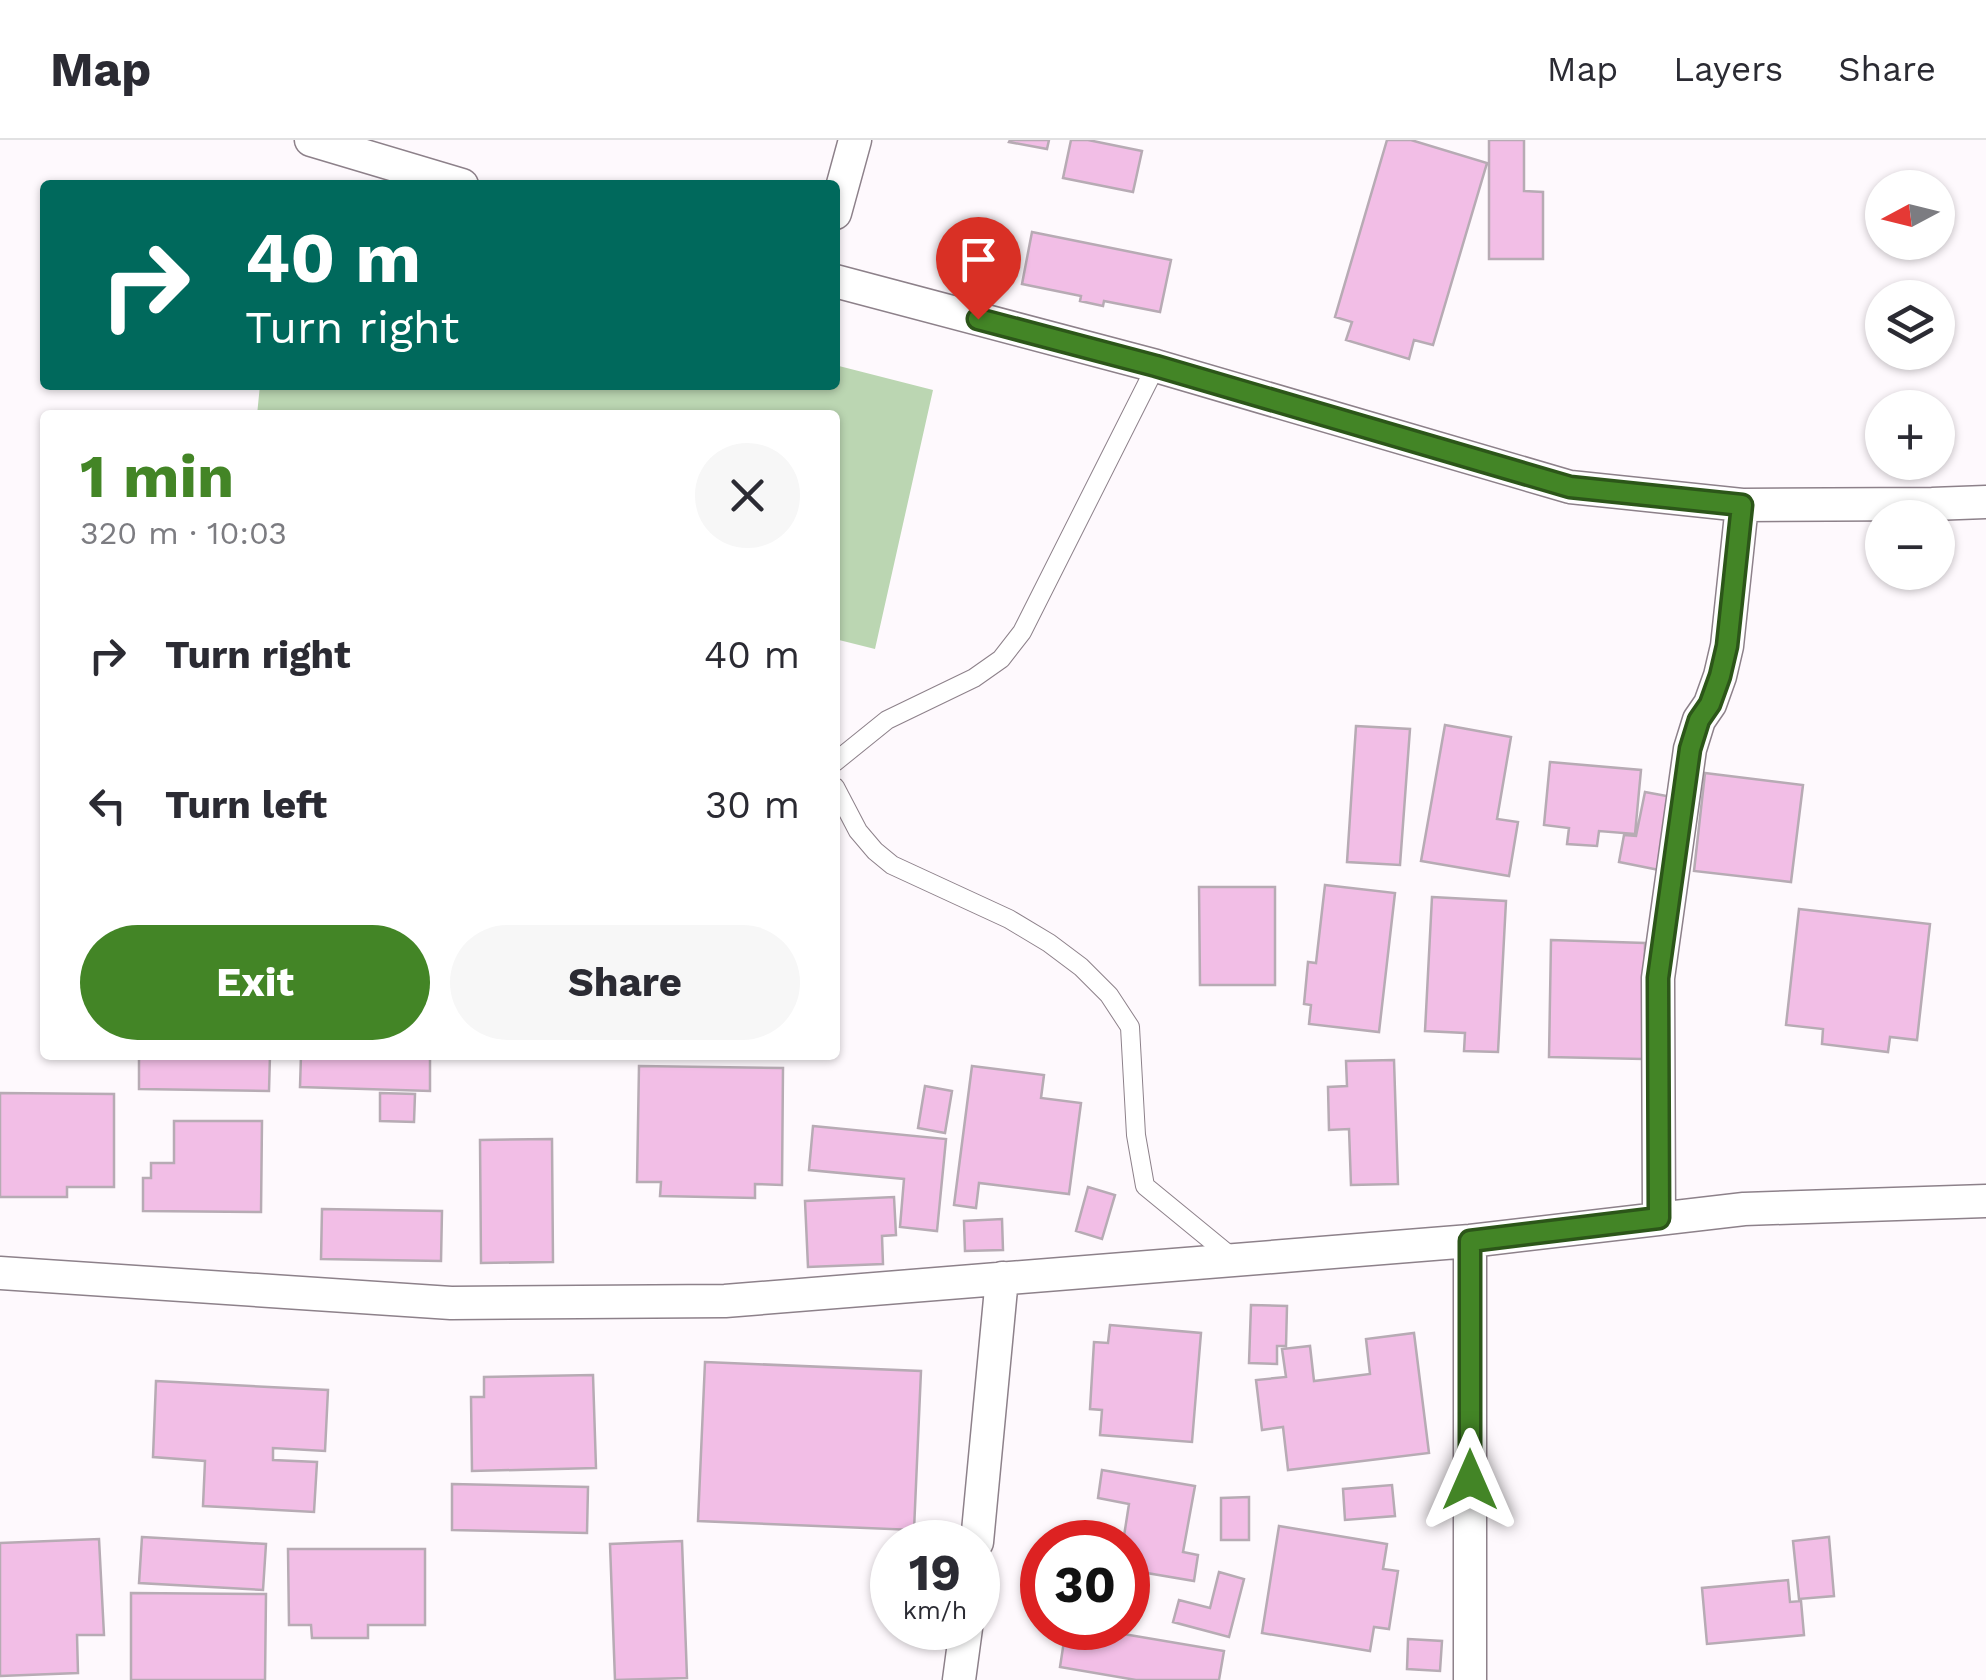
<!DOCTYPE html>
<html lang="en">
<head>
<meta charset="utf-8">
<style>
  :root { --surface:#fff; --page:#f7f7f7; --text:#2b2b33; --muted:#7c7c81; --line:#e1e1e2; --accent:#438526 }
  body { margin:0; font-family:"Work Sans",sans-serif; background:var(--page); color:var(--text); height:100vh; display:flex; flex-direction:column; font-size:38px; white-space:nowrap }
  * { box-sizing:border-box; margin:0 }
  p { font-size:32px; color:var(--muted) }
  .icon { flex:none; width:55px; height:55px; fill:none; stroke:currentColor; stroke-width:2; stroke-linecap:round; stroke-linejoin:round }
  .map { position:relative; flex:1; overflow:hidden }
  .side { position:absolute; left:40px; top:270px; width:800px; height:650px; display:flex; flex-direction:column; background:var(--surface); border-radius:10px; box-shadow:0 2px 8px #0004 }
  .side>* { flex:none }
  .banner { position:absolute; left:40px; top:40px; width:800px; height:210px; border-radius:10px; box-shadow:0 2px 8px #0004; background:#00695c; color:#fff; overflow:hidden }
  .needle { width:65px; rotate:263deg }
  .fabs { position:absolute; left:1865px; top:30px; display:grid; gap:20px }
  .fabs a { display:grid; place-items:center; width:90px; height:90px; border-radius:50%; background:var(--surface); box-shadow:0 2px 8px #0004; font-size:50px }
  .speed { position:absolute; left:870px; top:1380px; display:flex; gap:20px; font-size:50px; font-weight:700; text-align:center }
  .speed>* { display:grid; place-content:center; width:130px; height:130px; border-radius:50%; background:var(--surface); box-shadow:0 2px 8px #0004; line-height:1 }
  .speed small { font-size:25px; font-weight:400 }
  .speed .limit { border:15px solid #d22; background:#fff; color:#111 }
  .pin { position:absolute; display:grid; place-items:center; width:85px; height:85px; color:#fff; margin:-102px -42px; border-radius:50% 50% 50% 0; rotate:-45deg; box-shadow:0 0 10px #0007 }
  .pin .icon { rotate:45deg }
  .me { position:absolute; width:110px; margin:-55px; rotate:0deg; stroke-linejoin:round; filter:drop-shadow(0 0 8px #0008) }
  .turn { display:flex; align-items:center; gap:35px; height:210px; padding:0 40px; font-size:45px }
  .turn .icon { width:130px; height:130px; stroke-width:2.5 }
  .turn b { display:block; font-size:70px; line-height:85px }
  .round { display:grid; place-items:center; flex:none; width:105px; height:105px; border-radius:52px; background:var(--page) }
  .headline { display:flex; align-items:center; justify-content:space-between; height:170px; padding:0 40px }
  h1 { font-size:60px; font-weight:700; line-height:75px; color:var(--accent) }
  .cta { display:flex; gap:20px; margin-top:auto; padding:20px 40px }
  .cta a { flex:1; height:115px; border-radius:60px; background:var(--accent); color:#fff; font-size:40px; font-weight:700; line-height:115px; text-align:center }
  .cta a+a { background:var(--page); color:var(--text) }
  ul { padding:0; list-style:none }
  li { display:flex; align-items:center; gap:30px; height:150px; padding:0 40px }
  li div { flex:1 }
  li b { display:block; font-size:38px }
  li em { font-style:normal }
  header { display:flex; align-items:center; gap:60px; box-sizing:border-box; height:140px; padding:0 50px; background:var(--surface); border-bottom:2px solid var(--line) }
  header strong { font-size:48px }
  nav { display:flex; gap:55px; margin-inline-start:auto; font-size:35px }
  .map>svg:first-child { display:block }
</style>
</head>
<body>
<header>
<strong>Map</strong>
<nav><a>Map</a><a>Layers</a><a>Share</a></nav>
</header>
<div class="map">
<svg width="1986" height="1540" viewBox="0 0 1986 1540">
  <rect width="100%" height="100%" fill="#fef9fd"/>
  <path fill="#bbd6b2" d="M835,225l98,25 -58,259 -40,-10v-224h-578l3,-30h575z"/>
  <path fill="#f2bee6" stroke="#b7abb4" stroke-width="2.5" d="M1010,0h39l-2,9 -38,-7z
    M1071,0h17l54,11 -9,41 -70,-14z
    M1387,0h24l76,23 -54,182 -19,-5 -5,19 -63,-19 6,-18 -17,-5z
    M1489,0h35v51l19,1v67h-54z
    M1032,92l139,28 -11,52 -56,-11 -1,5 -23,-5 1,-5 -59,-12z
    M1445,585l66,12 -14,82 21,3 -9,54 -88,-15z
    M1356,586l54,3 -10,136 -53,-3z
    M1550,622l91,8 -6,64 -36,-3 -2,15 -30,-2 2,-16 -25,-3z
    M1705,633l98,12 -12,97 -97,-11z
    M1645,652l27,5 -13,73 -40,-8 5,-27 12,1z
    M1325,745l70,8 -16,139 -70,-8 2,-19 -7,-1 4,-42 8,1z
    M1199,747h76v98h-75z
    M1432,757l74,4 -8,151 -34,-1 1,-18 -40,-2z
    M1799,769l131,15 -13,116 -27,-3 -2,15 -66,-8 1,-15 -37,-4z
    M1551,800l94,3 -2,116 -94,-2z
    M139,915h131l-1,36 -130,-2z
    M301,915h129v36l-130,-4z
    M1394,920l4,124 -47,1 -2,-56 -20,1 -1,-43 19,-1 -1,-25z
    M639,926l144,2 -1,117 -27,-1v14l-95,-2 1,-14h-24z
    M972,926l72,9 -3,23 40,5 -12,91 -90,-11 -3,25 -22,-3z
    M925,946l27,5 -7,42 -27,-5z
    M0,953l114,1v93h-47v10h-67z
    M380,953l35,1 -1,28 -34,-1z
    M174,981h88l-1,91 -118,-1v-33h8v-15h23z
    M813,986l133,13 -9,92 -37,-4 4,-48 -95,-9z
    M552,999l1,123 -72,1 -1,-123z
    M1088,1047l27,8 -13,44 -26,-8z
    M894,1057l2,38 -14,1 1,28 -75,3 -3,-66z
    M322,1069l120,2 -1,50 -120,-2z
    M1002,1079l1,31 -38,1 -1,-30z
    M1251,1165l36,1 -1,40h-9v18l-28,-1z
    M1110,1185l91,8 -9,109 -92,-7 2,-25 -12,-1 4,-67 14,1z
    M1414,1193l15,120 -141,17 -5,-43 -21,3 -6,-50 30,-3 -4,-28 28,-3 4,35 56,-7 -4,-35z
    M705,1222l216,9 -7,159 -216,-9z
    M593,1235l3,93 -124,3 -1,-74h13v-20z
    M156,1241l172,9 -3,61 -52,-3v12l44,2 -3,50 -111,-6 2,-45 -52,-4z
    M1102,1330l93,16 -12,66 15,3 -4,26 -65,-11 -1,8v-36h-35l2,-11 29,5 5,-32 -31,-6z
    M452,1344l136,3 -1,46 -135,-3z
    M1392,1345l3,31 -50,4 -2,-31z
    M1249,1357v43h-28v-42z
    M1279,1386l108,18 -4,25 15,2 -9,58 -15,-2 -4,24 -108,-18z
    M142,1397l124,7 -3,46 -124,-7z
    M1829,1397l5,59 -35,3 -6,-58z
    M99,1399l5,96h-27l1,38 -78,3v-133z
    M682,1401l5,137 -72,2 -5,-136z
    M288,1409h137v76h-57v13h-56l-1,-13h-22z
    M1219,1432l25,7 -15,58 -56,-15 6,-22 31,8z
    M1788,1440l2,22 11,-1 3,34 -97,9 -5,-56z
    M131,1453l135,1 -1,86h-134z
    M1066,1488h22l136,23 -5,29h-83l-76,-13z
    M1408,1499l34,2 -2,30 -33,-2z"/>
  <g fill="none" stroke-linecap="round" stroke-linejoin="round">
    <g stroke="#8d818a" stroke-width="20">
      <path id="service" d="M835,622l52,-42 87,-42 27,-19 21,-27 134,-266
        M835,647l23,44 17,20 17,14 117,54 40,24 32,24 28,28 21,32 6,108 9,51 89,73"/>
    </g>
    <g stroke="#8d818a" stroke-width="35">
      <path id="minor" d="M311,0l151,45
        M835,73l20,-73
        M835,141l321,85 414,121 172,18 190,-1 54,-2
        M1659,1078l-1,-240 32,-229 9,-29 11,-16 10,-28 7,-30 15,-141
        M1470,1101v439
        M0,1133l451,30 274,-2 745,-60 274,-32 242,-8
        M977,1402l25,-264
        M959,1540l7,-52"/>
    </g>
    <use href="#service" stroke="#fff" stroke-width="18"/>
    <use href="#minor" stroke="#fff" stroke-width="32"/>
  </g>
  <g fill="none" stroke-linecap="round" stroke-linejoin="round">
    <g stroke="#2c5619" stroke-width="25">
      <path id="route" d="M978,179l178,47 414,121 172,18 -15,141 -7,30 -10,28 -11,16 -9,29 -32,229 1,240 -189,23v239"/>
    </g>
    <use href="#route" stroke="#438526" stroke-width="18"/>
  </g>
</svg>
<div class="fabs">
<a><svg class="needle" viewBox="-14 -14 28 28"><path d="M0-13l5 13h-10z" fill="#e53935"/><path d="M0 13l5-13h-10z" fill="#7c7c81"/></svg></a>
<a><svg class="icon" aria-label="layers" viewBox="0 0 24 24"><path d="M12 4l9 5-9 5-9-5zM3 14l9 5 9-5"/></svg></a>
<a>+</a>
<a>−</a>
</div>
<div class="speed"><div>19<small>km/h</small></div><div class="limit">30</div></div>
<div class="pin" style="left:978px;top:179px;background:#d93025"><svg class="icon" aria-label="arrive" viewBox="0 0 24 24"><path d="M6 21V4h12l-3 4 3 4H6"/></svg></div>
<svg class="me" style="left:1470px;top:1340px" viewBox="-20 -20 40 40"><path d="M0-17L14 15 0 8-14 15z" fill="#438526" stroke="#fff" stroke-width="4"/></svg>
<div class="banner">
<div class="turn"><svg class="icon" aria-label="right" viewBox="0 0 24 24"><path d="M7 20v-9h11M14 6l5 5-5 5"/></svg><div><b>40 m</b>Turn right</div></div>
</div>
<section class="side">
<div class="headline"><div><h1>1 min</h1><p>320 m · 10:03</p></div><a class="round"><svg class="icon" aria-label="close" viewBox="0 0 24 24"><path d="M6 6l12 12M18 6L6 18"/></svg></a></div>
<ul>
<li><svg class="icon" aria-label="right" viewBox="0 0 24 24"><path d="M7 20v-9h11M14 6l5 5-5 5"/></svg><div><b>Turn right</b></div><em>40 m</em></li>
<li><svg class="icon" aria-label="left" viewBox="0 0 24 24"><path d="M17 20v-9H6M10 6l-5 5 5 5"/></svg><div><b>Turn left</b></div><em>30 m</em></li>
</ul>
<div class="cta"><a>Exit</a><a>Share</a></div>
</section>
</div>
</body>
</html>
